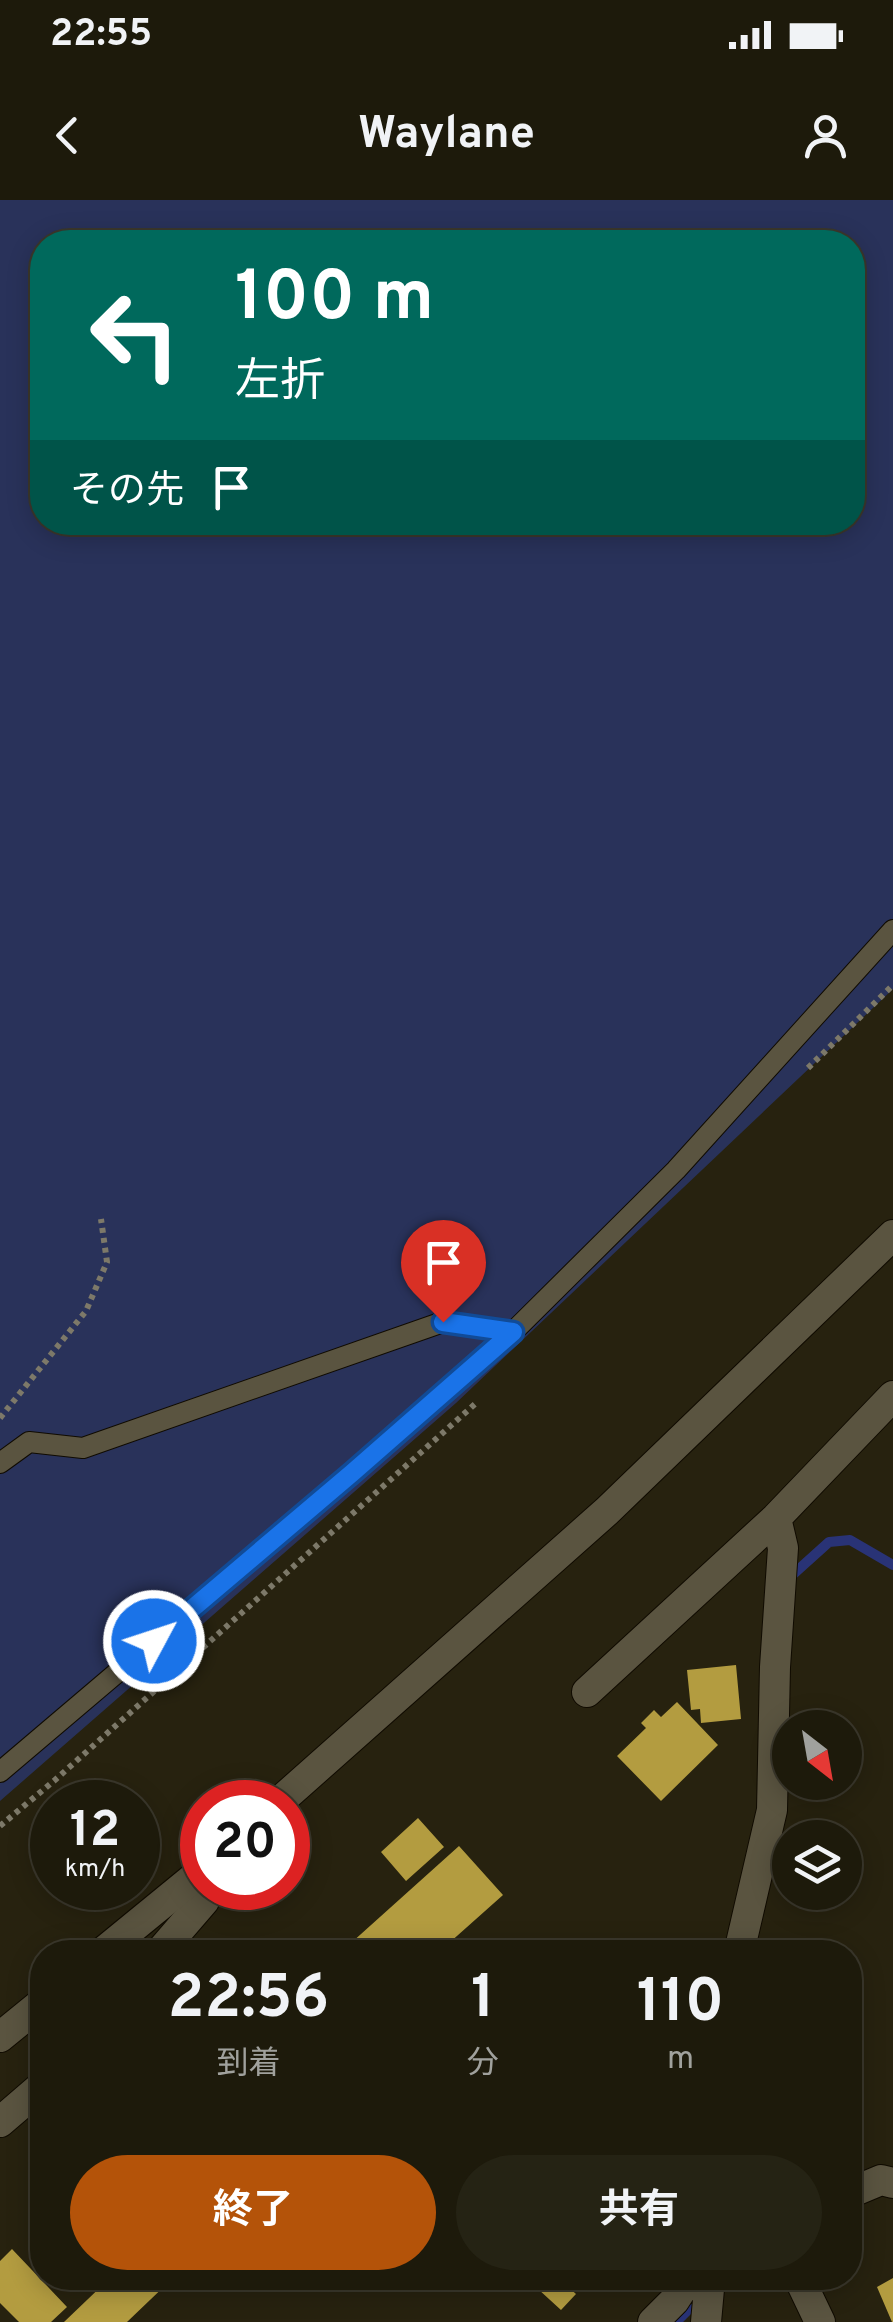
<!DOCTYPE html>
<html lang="ja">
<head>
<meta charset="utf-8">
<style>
  :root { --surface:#1d1a0b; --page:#252314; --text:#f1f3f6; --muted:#a0a19d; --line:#3b382c; --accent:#b45309 }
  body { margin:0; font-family:Overpass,"Noto Sans JP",sans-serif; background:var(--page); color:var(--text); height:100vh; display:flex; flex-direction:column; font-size:38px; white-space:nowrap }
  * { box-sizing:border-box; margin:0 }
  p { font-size:32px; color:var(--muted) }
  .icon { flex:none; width:55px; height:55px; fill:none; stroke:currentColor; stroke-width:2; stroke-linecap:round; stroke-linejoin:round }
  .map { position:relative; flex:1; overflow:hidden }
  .drawer { position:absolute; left:30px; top:1740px; width:832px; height:350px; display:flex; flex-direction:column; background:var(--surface); border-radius:40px; box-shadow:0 5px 25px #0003,0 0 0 2px var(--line) }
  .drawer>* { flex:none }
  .guide { position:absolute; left:30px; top:30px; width:835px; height:305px; border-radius:40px; box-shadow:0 5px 25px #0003,0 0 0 2px var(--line); background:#00695c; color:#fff; overflow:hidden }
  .needle { width:65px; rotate:149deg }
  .fabs { position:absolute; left:772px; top:1510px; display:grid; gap:20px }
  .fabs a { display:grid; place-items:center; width:90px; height:90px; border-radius:50%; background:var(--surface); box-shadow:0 5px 25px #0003,0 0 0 2px var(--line); font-size:50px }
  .speed { position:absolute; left:30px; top:1580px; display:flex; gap:20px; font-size:50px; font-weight:700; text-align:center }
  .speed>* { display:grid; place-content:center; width:130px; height:130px; border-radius:50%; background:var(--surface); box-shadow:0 5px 25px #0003,0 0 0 2px var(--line); line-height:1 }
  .speed small { font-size:25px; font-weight:400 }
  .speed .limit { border:15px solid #d22; background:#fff; color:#111 }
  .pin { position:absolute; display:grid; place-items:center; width:85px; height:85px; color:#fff; margin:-102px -42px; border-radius:50% 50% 50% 0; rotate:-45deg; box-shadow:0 0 10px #0007 }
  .pin .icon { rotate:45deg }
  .me { position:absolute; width:110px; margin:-55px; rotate:50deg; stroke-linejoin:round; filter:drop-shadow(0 0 8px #0008) }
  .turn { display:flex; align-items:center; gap:35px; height:210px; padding:0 40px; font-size:45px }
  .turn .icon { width:130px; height:130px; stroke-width:2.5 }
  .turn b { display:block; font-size:70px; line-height:85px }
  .then { display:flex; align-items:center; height:95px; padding:0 40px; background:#0003; gap:20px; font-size:38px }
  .eta { display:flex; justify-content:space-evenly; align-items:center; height:170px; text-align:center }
  .eta b { font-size:60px; font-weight:700; line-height:70px }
  .primary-button { display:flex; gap:20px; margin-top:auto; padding:20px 40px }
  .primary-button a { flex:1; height:115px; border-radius:60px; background:var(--accent); color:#fff; font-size:40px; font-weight:700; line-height:115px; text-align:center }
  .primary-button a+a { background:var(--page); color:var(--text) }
  .status { display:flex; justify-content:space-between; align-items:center; height:70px; padding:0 50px; background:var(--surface); direction:ltr }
  .status svg { height:28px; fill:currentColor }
  header { display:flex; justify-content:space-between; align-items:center; height:130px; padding:0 40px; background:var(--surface); font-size:45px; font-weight:700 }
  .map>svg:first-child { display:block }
</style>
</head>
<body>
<div class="status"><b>22:55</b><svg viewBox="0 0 49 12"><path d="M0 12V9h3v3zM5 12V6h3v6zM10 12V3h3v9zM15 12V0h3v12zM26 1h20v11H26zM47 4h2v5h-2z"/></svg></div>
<header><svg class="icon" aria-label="back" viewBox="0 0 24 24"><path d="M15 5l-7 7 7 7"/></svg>Waylane<svg class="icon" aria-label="person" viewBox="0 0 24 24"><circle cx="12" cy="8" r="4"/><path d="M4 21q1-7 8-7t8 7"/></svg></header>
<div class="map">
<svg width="893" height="2122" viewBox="0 0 893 2122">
  <rect width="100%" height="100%" fill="#27220f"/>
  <path fill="#29325a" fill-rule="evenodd" d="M0,0h893v789l-437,414 -456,398zM42,42h810v280h-810z"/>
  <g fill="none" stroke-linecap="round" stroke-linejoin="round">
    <path stroke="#293376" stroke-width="10" d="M789,1378l40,-36 21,-2 43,25
      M676,2122l23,-23"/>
  </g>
  <path fill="#b39c40" d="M736,1465l5,54 -40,4 -1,-14 -9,1 -4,-40z
    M677,1502l41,43 -57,56 -44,-45 29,-28 -5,-5 13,-13 7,7z
    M418,1618l26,29 -38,34 -25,-29z
    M459,1646l44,49 -64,57h-98z
    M12,2049l55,58 -16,15h-32l-19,-19v-42z
    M110,2078h63l-46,44h-63z
    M548,2078h10l18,16 -15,16 -23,-21z
    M893,2078v44h-1l-15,-35z"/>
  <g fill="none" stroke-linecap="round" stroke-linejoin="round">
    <g stroke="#100b00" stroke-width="22">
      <path id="service" d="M0,1263l29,-21 54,6 360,-126 70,10
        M0,1572l352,-299 161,-141 163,-162 217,-240"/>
    </g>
    <g stroke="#100b00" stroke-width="32">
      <path id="minor" d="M587,1492l189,-174 117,-122
        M160,1752l44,-51 -6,-27
        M739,1752l33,-142 3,-143 8,-119 -7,-30
        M0,1922l42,-36
        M850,1993l31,-13 12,3
        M799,2078l21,44
        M653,2122l21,-21 15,-23
        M706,2122l4,-44"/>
    </g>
    <g stroke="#100b00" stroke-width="32">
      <path id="tertiary" d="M279,1602l328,-291 286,-276
        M103,1752l99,-81
        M0,1837l42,-34"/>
    </g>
    <path stroke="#7d7969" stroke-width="6" stroke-dasharray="5 5" stroke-linecap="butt" d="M808,868l85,-83
      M0,1218l86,-107 21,-49 -6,-43
      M0,1626l55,-46 420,-376"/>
    <use href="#service" stroke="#5a5440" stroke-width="20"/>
    <use href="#minor" stroke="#5a5440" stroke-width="30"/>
    <use href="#tertiary" stroke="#5a5440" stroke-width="30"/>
  </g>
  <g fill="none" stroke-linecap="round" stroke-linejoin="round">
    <g stroke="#114b97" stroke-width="25">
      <path id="route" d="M154,1441l198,-168 161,-141 -70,-10"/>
    </g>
    <use href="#route" stroke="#1a73e8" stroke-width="18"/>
  </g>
</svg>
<div class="fabs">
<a><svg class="needle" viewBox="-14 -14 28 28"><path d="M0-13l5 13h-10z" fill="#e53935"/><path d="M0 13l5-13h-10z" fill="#a0a19d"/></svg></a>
<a><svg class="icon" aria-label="layers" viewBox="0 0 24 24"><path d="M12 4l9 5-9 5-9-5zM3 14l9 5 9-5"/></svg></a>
</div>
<div class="speed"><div>12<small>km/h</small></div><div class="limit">20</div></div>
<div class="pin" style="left:443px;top:1122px;background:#d93025"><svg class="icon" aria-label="arrive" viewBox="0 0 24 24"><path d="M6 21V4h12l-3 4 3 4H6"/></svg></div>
<svg class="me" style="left:154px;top:1441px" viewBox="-20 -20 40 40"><circle r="17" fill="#1a73e8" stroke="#fff" stroke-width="3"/><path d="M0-11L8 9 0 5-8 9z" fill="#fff"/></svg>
<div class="guide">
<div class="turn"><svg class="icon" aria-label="left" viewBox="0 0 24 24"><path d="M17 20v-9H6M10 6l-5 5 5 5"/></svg><div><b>100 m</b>左折</div></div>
<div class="then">その先<svg class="icon" aria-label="arrive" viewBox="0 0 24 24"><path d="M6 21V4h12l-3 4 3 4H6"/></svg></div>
</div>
<section class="drawer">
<div class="eta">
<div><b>22:56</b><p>到着</p></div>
<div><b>1</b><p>分</p></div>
<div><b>110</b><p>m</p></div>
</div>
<div class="primary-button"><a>終了</a><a>共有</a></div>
</section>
</div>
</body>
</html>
